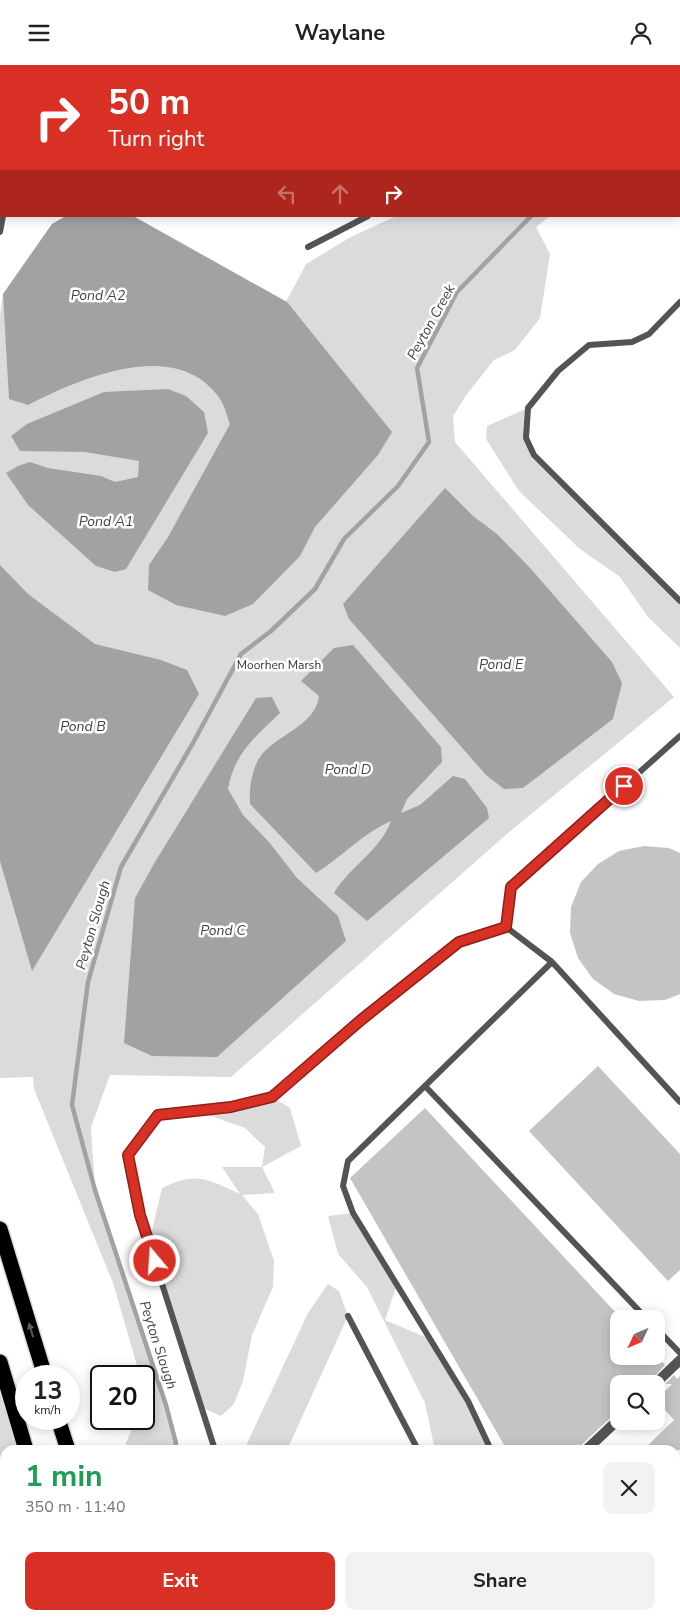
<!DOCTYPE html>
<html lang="en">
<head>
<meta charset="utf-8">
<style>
  :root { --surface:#fff; --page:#f2f2f2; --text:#222; --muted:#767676; --accent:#d93025 }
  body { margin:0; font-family:"Nunito Sans",sans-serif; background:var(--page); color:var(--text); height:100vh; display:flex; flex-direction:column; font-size:19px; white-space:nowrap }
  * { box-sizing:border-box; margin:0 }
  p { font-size:16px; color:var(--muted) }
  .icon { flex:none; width:28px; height:28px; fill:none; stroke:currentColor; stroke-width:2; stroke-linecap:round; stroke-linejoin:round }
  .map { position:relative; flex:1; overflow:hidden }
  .side { position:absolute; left:0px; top:1380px; width:680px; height:175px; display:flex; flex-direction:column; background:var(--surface); border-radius:15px 15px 0 0; box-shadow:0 2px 12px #0003 }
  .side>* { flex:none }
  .guide { position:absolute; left:0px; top:0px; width:680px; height:152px; box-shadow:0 2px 12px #0003; background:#d93025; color:#fff; overflow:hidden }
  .needle { width:32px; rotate:226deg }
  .fabs { position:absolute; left:610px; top:1245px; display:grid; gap:10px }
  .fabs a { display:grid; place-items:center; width:55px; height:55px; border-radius:10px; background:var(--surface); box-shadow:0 2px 12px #0003; font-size:25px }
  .speed { position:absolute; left:15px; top:1300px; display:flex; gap:10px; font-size:25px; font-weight:700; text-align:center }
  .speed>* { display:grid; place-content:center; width:65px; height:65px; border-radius:50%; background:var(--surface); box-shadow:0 2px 12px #0003; line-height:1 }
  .speed small { font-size:12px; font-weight:400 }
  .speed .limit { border:2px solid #111; border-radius:8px; background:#fff; color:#111 }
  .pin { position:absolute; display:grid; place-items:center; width:42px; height:42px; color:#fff; margin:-21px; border:2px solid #fff; border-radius:50%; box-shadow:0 1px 5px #0007 }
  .me { position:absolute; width:55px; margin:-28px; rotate:342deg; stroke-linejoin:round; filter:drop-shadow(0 0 4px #0008) }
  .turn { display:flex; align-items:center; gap:18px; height:105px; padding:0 25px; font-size:22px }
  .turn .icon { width:65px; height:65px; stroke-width:2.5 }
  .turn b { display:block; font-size:35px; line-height:42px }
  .lanes { display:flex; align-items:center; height:48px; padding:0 25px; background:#0003; justify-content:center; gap:25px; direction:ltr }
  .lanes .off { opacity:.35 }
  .round { display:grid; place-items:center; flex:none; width:52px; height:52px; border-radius:10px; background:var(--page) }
  .summary { display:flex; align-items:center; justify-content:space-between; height:85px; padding:0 25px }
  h1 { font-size:30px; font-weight:700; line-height:38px; color:#1e9e55 }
  .action { display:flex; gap:10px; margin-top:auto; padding:10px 25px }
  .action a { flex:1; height:58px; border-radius:10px; background:var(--accent); color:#fff; font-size:20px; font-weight:700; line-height:58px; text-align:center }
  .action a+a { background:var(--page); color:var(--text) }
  header { display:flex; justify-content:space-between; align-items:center; height:65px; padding:0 25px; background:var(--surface); font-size:22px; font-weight:700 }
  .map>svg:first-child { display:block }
</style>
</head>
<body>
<header><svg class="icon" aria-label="menu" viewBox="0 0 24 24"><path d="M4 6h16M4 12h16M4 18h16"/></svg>Waylane<svg class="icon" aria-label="person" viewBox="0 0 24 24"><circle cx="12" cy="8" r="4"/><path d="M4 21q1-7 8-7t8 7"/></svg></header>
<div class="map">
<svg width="680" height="1555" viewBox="0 0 680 1555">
  <rect width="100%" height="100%" fill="#fff"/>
  <path fill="#dbdbdb" d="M66,151h67l153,86 20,-38 45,-27 45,-21h154l-14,11 14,27 -10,64 -25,32 -21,10 -27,34 -14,22 2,26 219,255 -166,136 -277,244 -121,-2 -19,52 4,63 71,215 10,38 -1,7h-52l13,-31h8v-43h-4l-27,-93 -79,-194 -1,-12 -33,1v-763l3,-21 49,-70z
    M528,343l-2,30 8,17 146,146v47l-32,-31 -28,-40 -40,-28 -61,-58 -33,-52 1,-13z
    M272,1032l18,11 11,38 -39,21 13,26 -33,2 16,19 16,47 -1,26 -21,48 -9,46 -9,23 -13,12 -20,-9 -52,-164 13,-55c34,-17 46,-9 78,6l-18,-27h40l3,-20 -20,-19 -48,-17z
    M353,1148l44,71 -12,36 45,19 38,62 23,49h-56l-10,-47 -58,-116 -29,-33 -10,-38z
    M328,1219l11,7 9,25 -61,134h-43l64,-137z
    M0,1297l26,88h-21v165h67l1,5h-73z
    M436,1550h77v2l-37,3h-43z"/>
  <path fill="#a2a2a2" d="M66,151h67l154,86 105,130 -14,23 -63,72 -15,29 -47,48 -28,12 -49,-11 -28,-15 1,-25 19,-28 62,-113c-3,-7 -5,-18 -10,-25 -43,-63 -139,-21 -192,6l-19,-6 -6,-105 49,-70z
    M168,324l18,7 18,16 4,21 -82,136 -11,3 -19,-6 -68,-61 -22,-32 12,-7 12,-4 18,6 53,8 14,6 23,-5 1,-16 -54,-9 -65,-1 -9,-15 16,-12 77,-32z
    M445,423l28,28 24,18 34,35 81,93 10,21 -9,36 -90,69 -19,1 -18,-14 -137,-156 -6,-15z
    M0,500l28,29 67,50 66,16 26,10 12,24 -167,277 -32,-110z
    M353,580l88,102 1,15 -35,37 -6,14 19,-8 33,-29 12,3 22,29 2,10 -122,103 -33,-28c16,-27 46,-42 57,-72 -28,12 -49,36 -75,52l-66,-69c-1,-18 2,-41 16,-54 17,-17 50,-27 53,-54l-18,-15 33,-33z
    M272,632l8,16c-25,24 -46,41 -52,76l15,26 26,27 28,36 41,38 8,25 -129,116 -65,-1 -28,-13 11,-145 20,-36 101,-164z"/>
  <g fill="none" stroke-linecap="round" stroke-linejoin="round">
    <path stroke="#a2a2a2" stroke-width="4.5" d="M679,10l1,-1
      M175,1385l1,-7 -10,-38 -71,-215 -23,-85 16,-123 33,-115 72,-124 48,-89 30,-23 44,-42 29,-50 54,-53 31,-44 -12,-74 40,-76 74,-76
      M0,1452l5,-1"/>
  </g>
  <path fill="#c4c4c4" d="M644,781l25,2 11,5v141l-15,6 -26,1 -25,-7 -21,-15 -15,-21 -8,-25 1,-26 10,-25 17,-18 21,-13z
    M598,1001l82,88v116l-12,11 -139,-150z
    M425,1043l194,208v40h38l8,9 -17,19h-29v26l-43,40h-69l-157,-272z
    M674,1310l3,4 3,-3v74h-37l31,-30 -18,-20 16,-16h-7z"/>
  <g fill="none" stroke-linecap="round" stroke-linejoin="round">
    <g stroke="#dbdbdb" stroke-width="18">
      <path id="motorway" d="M0,1164l45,147
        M0,1297l26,88
        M58,1354l10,31
        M72,1550l1,5
        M113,1550l2,5"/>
    </g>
    <path stroke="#545454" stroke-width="6" d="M23,0l2,1
      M74,0l1,1
      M462,0l2,1
      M631,0l1,1
      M569,1l2,-1
      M0,98l1,1
      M0,167l3,-16
      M308,182l60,-31
      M680,237l-31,32 -17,8 -43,3 -31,26 -30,37 -2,30 8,17 146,146
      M680,671l-169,151 -5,40 46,35 128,140
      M425,1021l222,233
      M348,1251l70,134
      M656,1263l24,25
      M215,1385l-75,-235 -13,-60 32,-40 72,-8 41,-10 89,-77 98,-78 47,-15
      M491,1385l-23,-49 -115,-188 -10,-27 5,-25 204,-199
      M385,1550l2,5"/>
    <path stroke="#545454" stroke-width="10" d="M655,1319l25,-24
      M586,1385l33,-31
      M512,1555l1,-5"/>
    <use href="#motorway" stroke="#000" stroke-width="15"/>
  </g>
  <defs><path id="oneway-solid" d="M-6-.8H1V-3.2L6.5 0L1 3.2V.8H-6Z" transform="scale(1.25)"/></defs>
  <use fill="#595959" href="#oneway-solid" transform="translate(31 1265) rotate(-107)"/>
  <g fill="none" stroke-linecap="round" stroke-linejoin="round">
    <g stroke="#8d1f18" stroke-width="12">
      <path id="route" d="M155,1196l-15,-46 -12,-60 30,-40 73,-8 41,-10 89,-77 98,-78 47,-15 5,-40 113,-101"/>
    </g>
    <use href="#route" stroke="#d93025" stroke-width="9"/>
  </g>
  <g text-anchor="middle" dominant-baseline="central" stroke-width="5" stroke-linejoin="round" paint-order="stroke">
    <g font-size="12" fill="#323232" stroke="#fff">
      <text x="279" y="600">Moorhen Marsh</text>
    </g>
    <g font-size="14" font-style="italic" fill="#434343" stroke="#fff">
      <text x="98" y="230">Pond A2</text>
      <text transform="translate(431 257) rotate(-61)">Peyton Creek</text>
      <text x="106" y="456">Pond A1</text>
      <text x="501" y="599">Pond E</text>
      <text x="83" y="661">Pond B</text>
      <text x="348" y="704">Pond D</text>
      <text transform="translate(93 860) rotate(-74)">Peyton Slough</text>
      <text x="223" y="865">Pond C</text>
      <text transform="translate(158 1280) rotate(72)">Peyton Slough</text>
    </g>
  </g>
</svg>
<div class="fabs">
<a><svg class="needle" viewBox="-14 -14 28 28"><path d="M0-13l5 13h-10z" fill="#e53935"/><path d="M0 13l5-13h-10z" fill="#767676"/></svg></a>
<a><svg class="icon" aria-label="search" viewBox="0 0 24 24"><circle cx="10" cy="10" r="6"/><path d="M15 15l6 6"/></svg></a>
</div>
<div class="speed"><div>13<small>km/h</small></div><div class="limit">20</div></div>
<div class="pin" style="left:624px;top:721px;background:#d93025"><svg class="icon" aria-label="arrive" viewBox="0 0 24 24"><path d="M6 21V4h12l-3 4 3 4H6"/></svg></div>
<svg class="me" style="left:155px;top:1196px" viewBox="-20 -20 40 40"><circle r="17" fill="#d93025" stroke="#fff" stroke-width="3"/><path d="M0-11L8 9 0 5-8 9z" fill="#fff"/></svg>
<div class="guide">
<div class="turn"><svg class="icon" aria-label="right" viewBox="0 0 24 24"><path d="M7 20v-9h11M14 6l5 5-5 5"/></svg><div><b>50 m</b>Turn right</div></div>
<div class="lanes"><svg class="icon off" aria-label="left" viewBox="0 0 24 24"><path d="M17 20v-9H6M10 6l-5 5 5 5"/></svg><svg class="icon off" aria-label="ahead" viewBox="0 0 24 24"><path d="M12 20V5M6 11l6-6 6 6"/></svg><svg class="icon" aria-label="right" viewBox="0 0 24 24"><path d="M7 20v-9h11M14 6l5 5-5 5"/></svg></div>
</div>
<section class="side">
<div class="summary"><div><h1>1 min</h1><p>350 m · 11:40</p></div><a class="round"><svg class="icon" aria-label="close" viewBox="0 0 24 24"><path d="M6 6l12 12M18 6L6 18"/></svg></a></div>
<div class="action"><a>Exit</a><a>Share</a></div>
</section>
</div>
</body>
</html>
